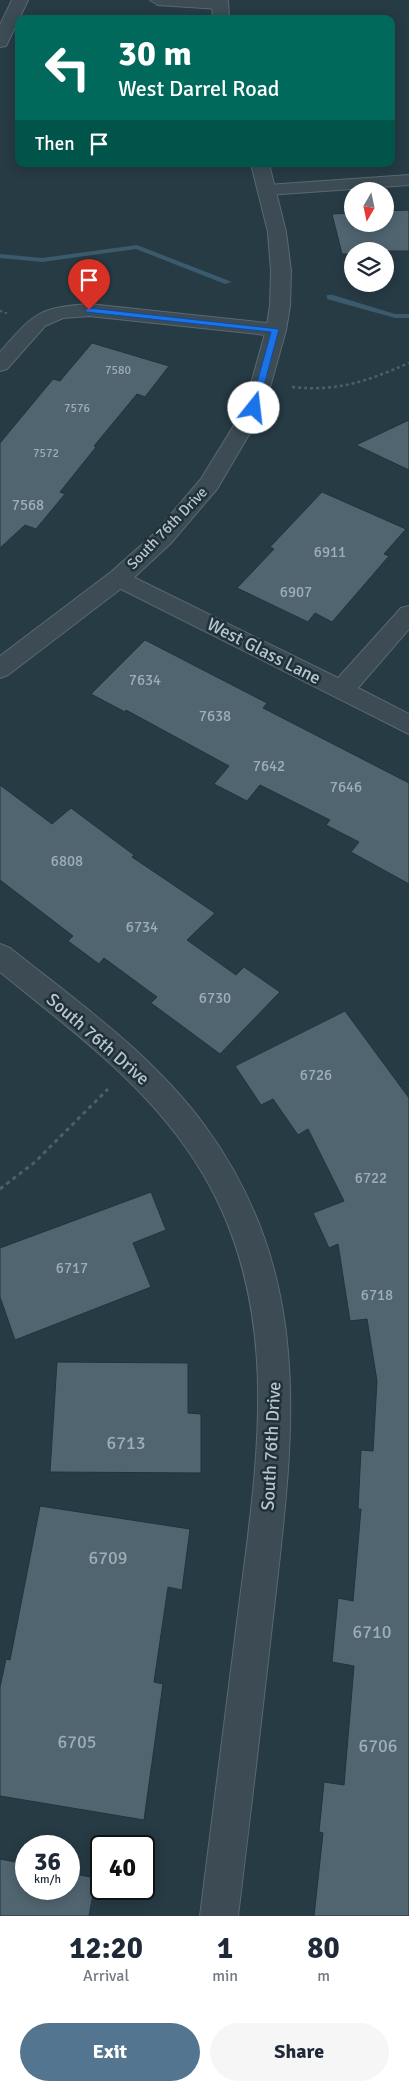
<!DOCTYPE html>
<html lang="en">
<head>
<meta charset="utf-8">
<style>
  :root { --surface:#fff; --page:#f6f6f7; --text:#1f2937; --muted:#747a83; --accent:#53758f }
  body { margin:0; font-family:Signika,sans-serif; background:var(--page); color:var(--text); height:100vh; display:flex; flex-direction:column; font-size:19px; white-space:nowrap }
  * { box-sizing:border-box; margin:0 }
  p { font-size:16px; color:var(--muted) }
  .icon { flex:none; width:28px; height:28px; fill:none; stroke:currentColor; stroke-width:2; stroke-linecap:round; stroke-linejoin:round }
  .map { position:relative; height:1916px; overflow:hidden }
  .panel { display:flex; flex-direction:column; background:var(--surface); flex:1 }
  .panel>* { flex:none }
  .guide { position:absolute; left:15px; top:15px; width:380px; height:152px; border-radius:10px; box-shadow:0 2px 12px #0003; background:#00695c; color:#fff; overflow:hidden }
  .needle { width:32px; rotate:189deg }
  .buttons { position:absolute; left:344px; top:182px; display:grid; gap:10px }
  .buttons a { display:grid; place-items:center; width:50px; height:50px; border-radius:50%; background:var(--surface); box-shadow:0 2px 12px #0003; font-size:25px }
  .speed { position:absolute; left:15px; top:1835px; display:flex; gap:10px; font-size:25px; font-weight:700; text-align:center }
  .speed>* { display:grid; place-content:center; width:65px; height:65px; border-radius:50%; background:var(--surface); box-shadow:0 2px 12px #0003; line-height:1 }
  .speed small { font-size:12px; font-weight:400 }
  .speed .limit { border:2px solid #111; border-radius:8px; background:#fff; color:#111 }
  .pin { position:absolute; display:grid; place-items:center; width:42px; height:42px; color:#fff; margin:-51px -21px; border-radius:50% 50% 50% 0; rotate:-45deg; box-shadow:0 0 5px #0007 }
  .pin .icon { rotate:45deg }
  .me { position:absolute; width:55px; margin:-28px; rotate:16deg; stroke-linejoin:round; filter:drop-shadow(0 0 4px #0008) }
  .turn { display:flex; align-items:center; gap:18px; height:105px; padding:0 20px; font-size:22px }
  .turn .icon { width:65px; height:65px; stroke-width:2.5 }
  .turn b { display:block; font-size:35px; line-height:42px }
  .then { display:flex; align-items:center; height:48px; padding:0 20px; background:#0003; gap:10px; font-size:19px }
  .eta { display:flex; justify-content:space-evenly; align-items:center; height:85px; text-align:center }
  .eta b { font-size:30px; font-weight:800; line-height:35px }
  .cta { display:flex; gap:10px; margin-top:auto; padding:10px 20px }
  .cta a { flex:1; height:58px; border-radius:30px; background:var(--accent); color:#fff; font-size:20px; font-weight:800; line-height:58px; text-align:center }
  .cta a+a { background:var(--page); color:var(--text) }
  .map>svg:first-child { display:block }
</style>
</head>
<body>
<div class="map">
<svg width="409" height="1916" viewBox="0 0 409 1916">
  <rect width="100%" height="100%" fill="#273b45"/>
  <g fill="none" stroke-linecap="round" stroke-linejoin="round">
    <path fill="#3b5a6c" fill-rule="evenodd" d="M137,245l95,37 -7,2 -89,-35 -94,13 -42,-4v-4l42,4z
      M327,295h6l62,19h14v4h-14l-68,-19z"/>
  </g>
  <path fill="#506570" stroke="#22333c" d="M409,210v41h-57v3h-10l-10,-40 20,-1v11h33v-13z
    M92,343l77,23 -24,31 -8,-3 -43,52 2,1 -36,45 5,2 -29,35 -11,-4 -25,23v-105l53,-64 7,2z
    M409,420v50l-53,-25z
    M322,492l84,37 -22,25 5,2 -57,66 -17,-9 -7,9 -71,-34 37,-39 -4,-2z
    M145,640l122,63 -4,5 146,75v101l-58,-32 8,-10 -33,-17 4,-5 -70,-35 -13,16 -33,-17 15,-18 -103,-56 -1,2 -34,-18z
    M0,785l52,39 19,-16 63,47 -2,2 83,56 -28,27 49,35 8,-8 36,25 -60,62 -69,-51 6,-6 -53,-39 -5,6 -31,-23 5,-5 -73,-56z
    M345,1011l64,87v818h-95l9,-83 -4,-1 5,-50 20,3 10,-119 -22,-4 6,-64 15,3 8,-92h-3l3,-59 12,1 4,-70 -10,-62 -17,2 -12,-77 -9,4 -16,-35 31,-12 -36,-72 -10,6 -25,-36 -12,6 -26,-39z
    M151,1192l15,38 -33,13 18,44 -136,53 -15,-43v-49z
    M57,1362l131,1v50l13,1v59l-151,-1z
    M40,1506l150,23 -8,61 -14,-3 -14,95 9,2 -19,136 -144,-24v-109l6,-28 4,1z
    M0,1859l26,5v25h43v-16l27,5 -7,38h-89z"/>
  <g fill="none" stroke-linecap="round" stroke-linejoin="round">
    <g stroke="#5a6971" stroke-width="2">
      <path id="minor" d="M12,0h16l-20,42 -2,4 -6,1v-22z
        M150,0h72l5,4 -8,5 -61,-4z
        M409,175v10l-142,10 -6,-1 -3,-4 3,-4 6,-1z
        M89,304l187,20 7,2 3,4 -3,4 -7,2 -187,-20 -26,2 -18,8 -38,43 -7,2v-19c34,-38 36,-44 89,-48z
        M119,570l219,108 63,-70 8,-2v23l-51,59 51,26v20l-298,-150 -3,-6 3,-6z
        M0,944l10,4c69,55 142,106 195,178 115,158 87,319 67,500 -11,97 -22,193 -34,290h-38c12,-95 24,-191 36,-286 19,-154 51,-314 -33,-456 -50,-85 -128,-141 -203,-202z"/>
    </g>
    <g stroke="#5a6971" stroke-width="2">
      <path id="tertiary" d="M212,0h16l1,19h-16z
        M251,164h18l17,68 5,39 -1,35 -4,24 -22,79 -47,80 -46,54 -44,41 -119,91 -8,3v-22l111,-84 44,-39 46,-54 43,-70 22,-79 4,-24 1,-35 -3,-39z"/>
    </g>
    <path stroke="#4a6360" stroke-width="2" stroke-dasharray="2.5 2.5" stroke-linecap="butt" d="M0,311l9,3"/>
    <path stroke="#4a6360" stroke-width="2.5" stroke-dasharray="3 3" stroke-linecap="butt" d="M292,387c46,5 75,-6 117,-24"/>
    <path stroke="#4a6360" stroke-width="3" stroke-dasharray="4 4" stroke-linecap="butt" d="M0,1189l35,-27 73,-73"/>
    <use href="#minor" fill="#3c4b54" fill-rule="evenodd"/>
    <use href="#tertiary" fill="#3c4b54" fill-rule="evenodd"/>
  </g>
  <path fill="#1a73e8" stroke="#114b97" d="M89,308l190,21 -21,79 -4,3 -4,-3 21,-76 -185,-20 -1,-2z"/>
  <g text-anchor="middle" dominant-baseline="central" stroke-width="5" stroke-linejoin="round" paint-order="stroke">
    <g font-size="12" fill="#9faeb6">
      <text x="118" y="370">7580</text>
      <text x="77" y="408">7576</text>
      <text x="46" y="453">7572</text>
    </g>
    <g font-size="15" fill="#9faeb6">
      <text x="28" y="505">7568</text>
      <text x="330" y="552">6911</text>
      <text x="296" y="592">6907</text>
      <text x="145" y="680">7634</text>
      <text x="215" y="716">7638</text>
      <text x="269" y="766">7642</text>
      <text x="346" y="787">7646</text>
      <text x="67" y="861">6808</text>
      <text x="142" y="927">6734</text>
      <text x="215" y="998">6730</text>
      <text x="316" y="1075">6726</text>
      <text x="371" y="1178">6722</text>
      <text x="72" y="1268">6717</text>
      <text x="377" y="1295">6718</text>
    </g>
    <g font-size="15" fill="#b9c6cd" stroke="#20313a">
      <text transform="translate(167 528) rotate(-46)">South 76th Drive</text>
    </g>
    <g font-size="18" fill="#b9c6cd" stroke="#20313a">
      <text transform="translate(264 651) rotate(27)">West Glass Lane</text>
      <text transform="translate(98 1039) rotate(41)">South 76th Drive</text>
      <text transform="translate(271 1446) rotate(-87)">South 76th Drive</text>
    </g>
    <g font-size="18" fill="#9faeb6">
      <text x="126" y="1443">6713</text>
      <text x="108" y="1558">6709</text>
      <text x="372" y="1632">6710</text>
      <text x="77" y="1742">6705</text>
      <text x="378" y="1746">6706</text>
    </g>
  </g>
</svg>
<div class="buttons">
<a><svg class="needle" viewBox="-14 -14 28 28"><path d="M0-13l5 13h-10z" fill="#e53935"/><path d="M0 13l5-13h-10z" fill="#747a83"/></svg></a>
<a><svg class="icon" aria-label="layers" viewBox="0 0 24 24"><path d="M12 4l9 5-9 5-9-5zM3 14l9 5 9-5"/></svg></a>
</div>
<div class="speed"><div>36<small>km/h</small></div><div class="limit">40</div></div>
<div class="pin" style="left:89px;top:310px;background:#d93025"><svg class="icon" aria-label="arrive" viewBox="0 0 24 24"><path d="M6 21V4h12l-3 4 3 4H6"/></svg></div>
<svg class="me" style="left:254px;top:408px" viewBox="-20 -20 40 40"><circle r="19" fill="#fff"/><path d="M0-13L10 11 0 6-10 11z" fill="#1a73e8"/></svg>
<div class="guide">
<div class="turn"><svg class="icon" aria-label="left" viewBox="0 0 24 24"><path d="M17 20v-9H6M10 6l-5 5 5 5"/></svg><div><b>30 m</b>West Darrel Road</div></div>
<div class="then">Then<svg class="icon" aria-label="arrive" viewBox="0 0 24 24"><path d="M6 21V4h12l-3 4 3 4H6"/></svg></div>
</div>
</div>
<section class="panel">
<div class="eta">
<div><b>12:20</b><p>Arrival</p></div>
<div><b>1</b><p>min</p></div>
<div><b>80</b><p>m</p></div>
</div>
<div class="cta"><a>Exit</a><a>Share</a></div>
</section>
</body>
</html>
